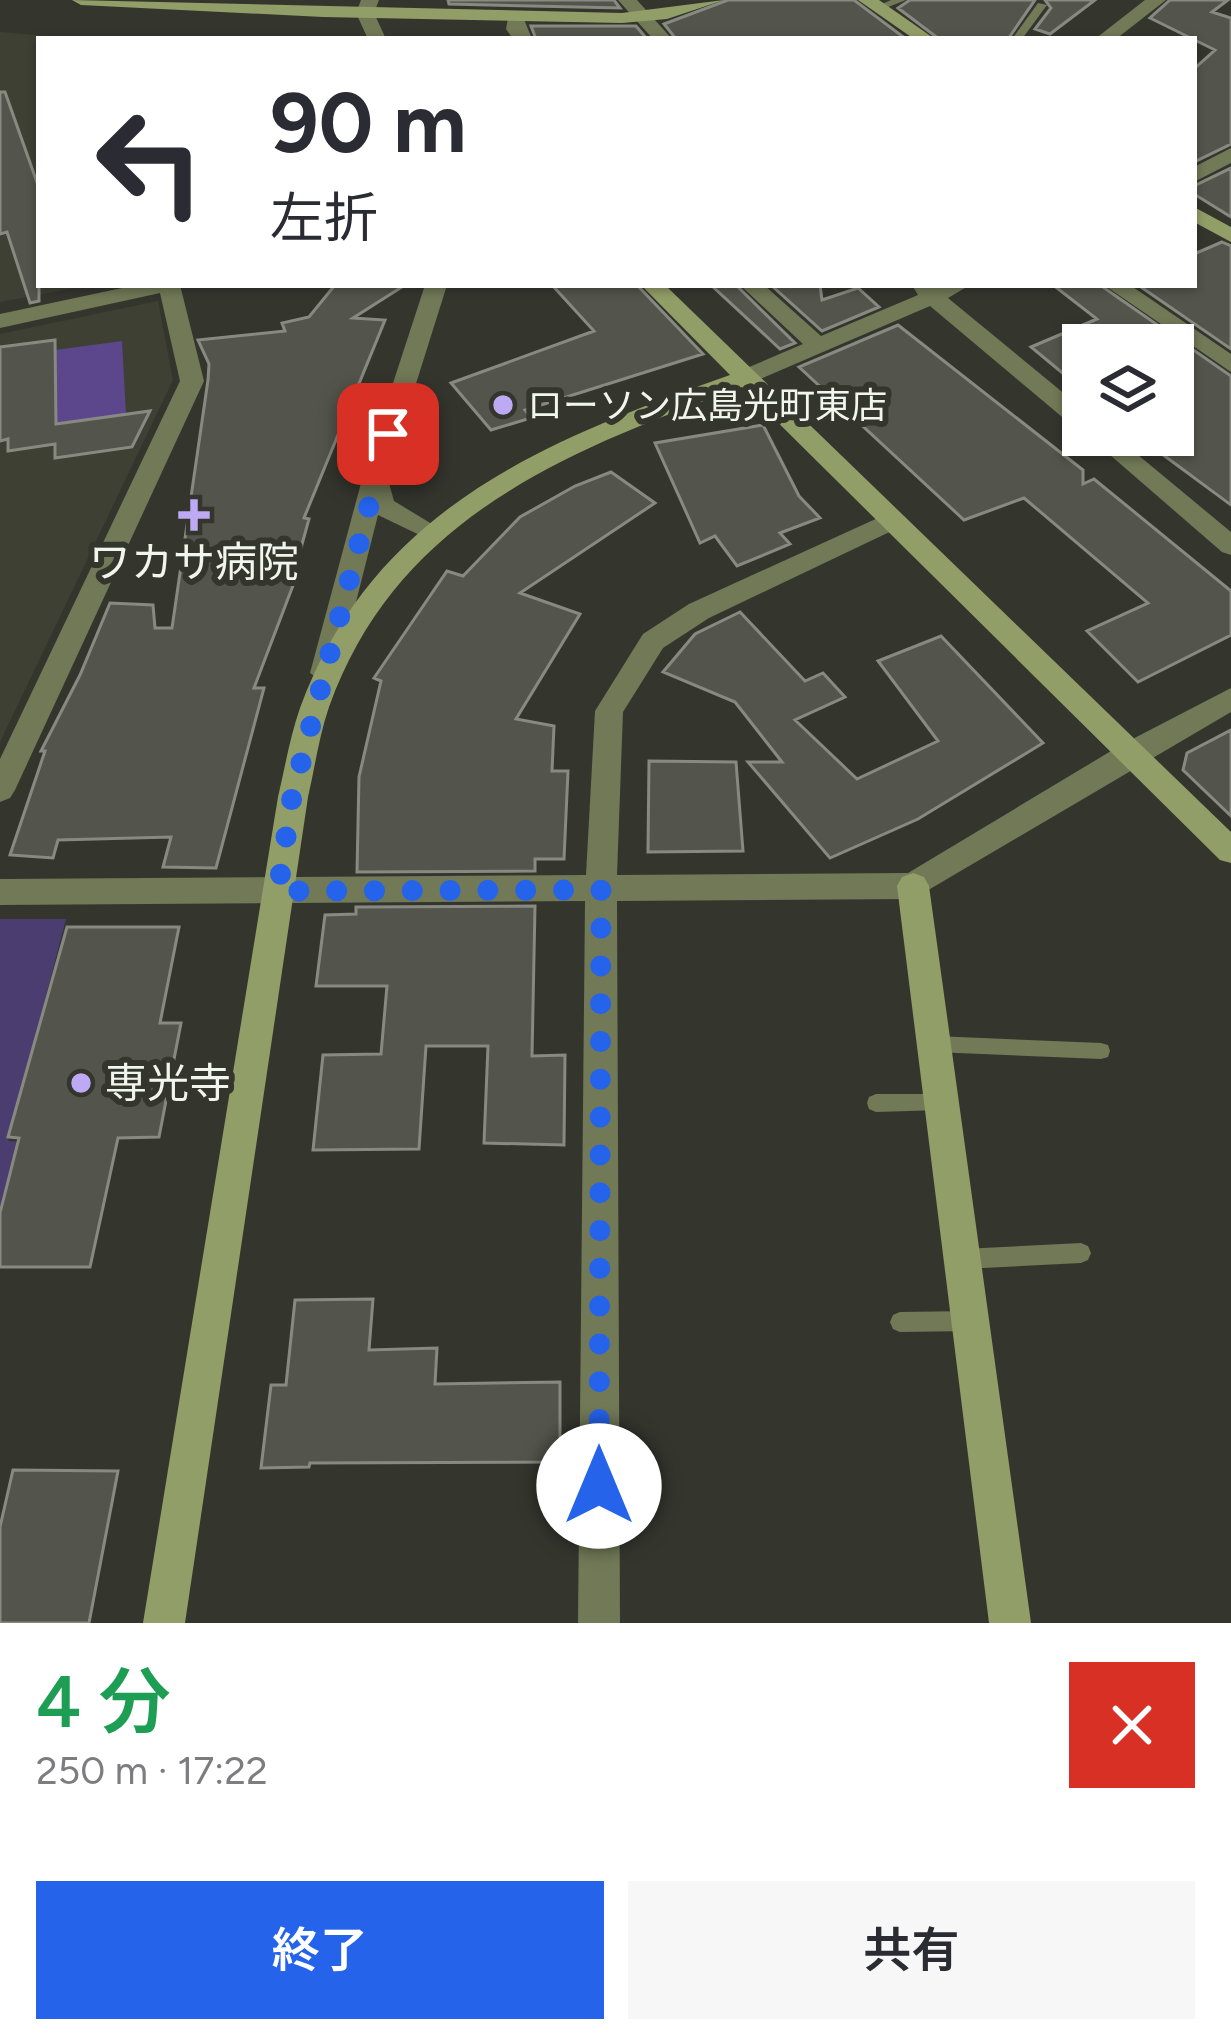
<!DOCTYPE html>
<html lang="ja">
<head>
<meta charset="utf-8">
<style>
  :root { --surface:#fff; --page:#f7f7f7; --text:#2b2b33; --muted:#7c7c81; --accent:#2563eb }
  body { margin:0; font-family:Figtree,"Noto Sans JP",sans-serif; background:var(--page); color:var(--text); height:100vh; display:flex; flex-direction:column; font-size:45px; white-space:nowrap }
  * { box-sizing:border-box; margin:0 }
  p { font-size:39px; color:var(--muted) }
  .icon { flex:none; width:66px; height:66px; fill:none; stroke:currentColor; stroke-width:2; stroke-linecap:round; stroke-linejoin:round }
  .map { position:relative; height:1623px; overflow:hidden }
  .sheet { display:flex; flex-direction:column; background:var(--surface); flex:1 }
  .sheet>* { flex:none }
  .hud { position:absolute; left:36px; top:36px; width:1161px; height:252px; border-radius:0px; box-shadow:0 3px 9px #0004; background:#fff; color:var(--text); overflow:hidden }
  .fabs { position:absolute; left:1062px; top:324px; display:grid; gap:24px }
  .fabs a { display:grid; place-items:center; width:132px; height:132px; border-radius:0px; background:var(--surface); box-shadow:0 3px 9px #0004; font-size:60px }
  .pin { position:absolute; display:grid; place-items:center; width:102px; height:102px; color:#fff; margin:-51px; border-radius:24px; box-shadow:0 6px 18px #0006 }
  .me { position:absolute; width:132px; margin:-66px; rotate:0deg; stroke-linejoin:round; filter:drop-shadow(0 0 9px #0008) }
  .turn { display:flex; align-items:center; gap:42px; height:252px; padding:0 36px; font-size:54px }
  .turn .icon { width:156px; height:156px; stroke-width:2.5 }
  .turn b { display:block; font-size:84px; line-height:102px }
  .round { display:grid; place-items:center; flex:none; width:126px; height:126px; border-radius:0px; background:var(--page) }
  .headline { display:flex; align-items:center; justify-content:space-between; height:204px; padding:0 36px }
  h1 { font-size:72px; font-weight:600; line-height:90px; color:#1e9e55 }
  .cta { display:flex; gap:24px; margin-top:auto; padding:24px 36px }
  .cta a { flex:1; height:138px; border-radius:0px; background:var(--accent); color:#fff; font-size:48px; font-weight:600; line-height:138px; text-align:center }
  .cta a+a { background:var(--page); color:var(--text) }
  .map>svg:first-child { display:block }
</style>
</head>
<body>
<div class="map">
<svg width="1231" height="1623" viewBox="0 0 1231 1623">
  <rect width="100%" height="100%" fill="#34362e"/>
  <path fill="#3d4032" d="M0,32l82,7h-43v246h52l-91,17z
    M158,301l15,79 -173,362v-408z"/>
  <path fill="#4c3d71" d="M0,919h66l-58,222 16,1 -24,97z"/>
  <path fill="#5c468c" d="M122,341l4,73 -70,10 -1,-74z"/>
  <path fill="#53554c" stroke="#888a81" stroke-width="3" d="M448,0h166l6,8 -171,-4z
    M728,0h126l52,39h-230l-12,-15z
    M910,0h125l-27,39h-69l-41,-31z
    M1045,0h50l-45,34 -15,-5 16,-21z
    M1170,0h58l-16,12 19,6v126l-37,18v-93l21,-19 -65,-32z
    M531,26h105l11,13h-111z
    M0,92h5l34,96v113l-9,2 -23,-71 -7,2z
    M1231,168v49l-37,-23v-8z
    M1222,242l9,4v103l-93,-64h56v-31z
    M335,285h70l-52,33 32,2 -81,198 5,1 -13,47 4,1 -46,121h10l-48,180 -53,-1 8,-30 -113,3 -5,18 -43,-3 35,-104h-4l39,-76 30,-72 43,2 2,23h17l36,-248 1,-16 -11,-24 87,-9 -3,-8 27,-6z
    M552,285h85l66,69 -178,56 6,8 -40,12 -40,-47 143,-52z
    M711,285h25l59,58 -15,6z
    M771,285h49l2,15 36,-12 21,19 -57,24z
    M1053,285h47l131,91v129l-69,-51 11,-5v-104h-90v45l-52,-43 66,-28z
    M898,325l185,145v14l11,-5 137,112v44l-93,47 -51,-51 61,-28 -124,-105 -60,22 -165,-153z
    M55,340l1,84 94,-13 -18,36 -77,11v-14l-47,7v-12l-8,2v-94z
    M763,425l36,71 21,22 -40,15 10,11 -53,22 -22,-30 -15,7 -45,-100z
    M611,472l44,31 -135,90 60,21 -64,105 38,7 -2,45h16l-4,88h-29v12l-178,1 2,-95 22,-96 -7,-3 73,-107 16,5 57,-59 55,-31z
    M740,612l65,69 18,-8 22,24 -50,23 62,59 81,-38 -60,-80 63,-25 102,107 -125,76 -88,39 -82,-96h34l-47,-60 -72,-30 32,-38z
    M1231,730v86l-48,-46 4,-17z
    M649,761l87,1 7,89 -95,1z
    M535,906l-3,150 33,-1 -1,90 -80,-2 4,-97h-62l-7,103 -106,1 10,-95 58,-1 6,-68h-71l9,-71 31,-1v-7z
    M67,927h112l-19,96h21l-22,114 -41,1 -28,129h-90v-54l19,-75 -11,-1z
    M373,1299l-4,51 68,-2 -2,36 125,-2v80l-250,1 -1,4 -48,1 10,-83h15l9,-85z
    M13,1470l105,1 -29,152h-89v-96z"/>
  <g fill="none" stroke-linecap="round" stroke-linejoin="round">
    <path fill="#717957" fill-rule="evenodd" d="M891,0h15l-28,11 -5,-3z
      M1038,3l9,2 -25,34h-10z
      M934,1036l167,7 7,2 2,6 -2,6 -7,2 -167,-7 -7,-2 -2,-6 2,-6z
      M876,1094h65l7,2 2,6 -2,6 -7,2 -65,2 -7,-3 -2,-6 2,-6z
      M1081,1243l7,3 3,7 -3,7 -7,3 -118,6 -7,-3 -3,-7 3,-7 7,-3z
      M970,1311l7,3 3,7 -3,7 -7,3 -70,1 -7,-3 -3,-7 3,-7 7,-3z"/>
    <path fill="#717957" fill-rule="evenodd" d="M361,0h18l-5,13 12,26h-18l-12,-26z
      M618,0h19l35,39h-19z
      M1145,0h21l-50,39h-21z
      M509,12h12l11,27h-19l-7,-10z
      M1231,148v15l-37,19v-15z
      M136,285h44l24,96 -189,409 -5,8 -10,4v-43l180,-378 -20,-88 -160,35v-14z
      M425,285h22l-60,191 7,25 51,31 -13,9 -54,-26 -40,158 -14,10 -14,-10 54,-201z
      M740,285h24l57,51 97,-41 -6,-10h58l-22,13 135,111v21l-9,-3 -144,-121 -179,77h-16v-10l68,-29z
      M1104,285h26l101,69v18z
      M1087,435h27l117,97v23l-9,-3z
      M891,512l9,3 4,6 -4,6 -191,91 -46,30 -40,64 -6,163 291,-2 213,-128 110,-57v24l-318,187 -296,2 3,722h-42l7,-722 -585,4v-26l586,-4 9,-164 48,-77 46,-30z"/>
    <path fill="#929e67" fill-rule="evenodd" d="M72,0l550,13 102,-13 -57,19 -45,4 -299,-6 -242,-12z
      M858,0h21l56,39h-21z
      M1194,207l37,20v15l-37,-20z
      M641,285h24l566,547v31l-11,-3 -478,-473c-175,64 -345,130 -413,320 -10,29 -14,60 -21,90l-123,826h-42l135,-826c7,-30 12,-60 22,-89 74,-200 244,-267 430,-333z
      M913,873l11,4 5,9 102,737h-42l-92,-737 5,-9z"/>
  </g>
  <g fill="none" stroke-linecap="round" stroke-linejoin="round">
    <path stroke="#2563eb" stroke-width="21" stroke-dasharray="0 37.8" d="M388,434l-96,363 -14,94 323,-1 -2,596"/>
  </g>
  <g fill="#bea9f5" stroke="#34362e" stroke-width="4.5">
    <circle cx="503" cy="405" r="12"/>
    <path d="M188 497h12v12h12v12h-12v12h-12v-12h-12v-12h12z"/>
    <circle cx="81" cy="1083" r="12"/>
  </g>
  <g text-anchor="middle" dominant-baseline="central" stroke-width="12" stroke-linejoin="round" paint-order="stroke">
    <g font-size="36" fill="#f2f4ee" stroke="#34362e" text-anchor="start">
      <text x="527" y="405">ローソン広島光町東店</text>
    </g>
    <g font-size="42" fill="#f2f4ee" stroke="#34362e">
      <text x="194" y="562">ワカサ病院</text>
      <text x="105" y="1083" text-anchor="start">専光寺</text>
    </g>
  </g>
</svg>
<div class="fabs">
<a><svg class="icon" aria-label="layers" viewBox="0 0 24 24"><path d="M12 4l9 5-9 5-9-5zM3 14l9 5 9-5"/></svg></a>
</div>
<div class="pin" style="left:388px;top:434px;background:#d93025"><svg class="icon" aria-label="arrive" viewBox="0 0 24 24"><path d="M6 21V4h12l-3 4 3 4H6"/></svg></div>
<svg class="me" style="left:599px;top:1486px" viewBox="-20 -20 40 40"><circle r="19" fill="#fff"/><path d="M0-13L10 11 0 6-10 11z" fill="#2563eb"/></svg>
<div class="hud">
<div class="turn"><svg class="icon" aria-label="left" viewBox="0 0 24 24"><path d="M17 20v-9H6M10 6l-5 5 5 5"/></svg><div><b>90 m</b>左折</div></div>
</div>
</div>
<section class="sheet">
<div class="headline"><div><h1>4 分</h1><p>250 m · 17:22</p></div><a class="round" style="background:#d93025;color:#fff"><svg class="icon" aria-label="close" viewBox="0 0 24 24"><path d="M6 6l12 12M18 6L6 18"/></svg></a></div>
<div class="cta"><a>終了</a><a>共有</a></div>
</section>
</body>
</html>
